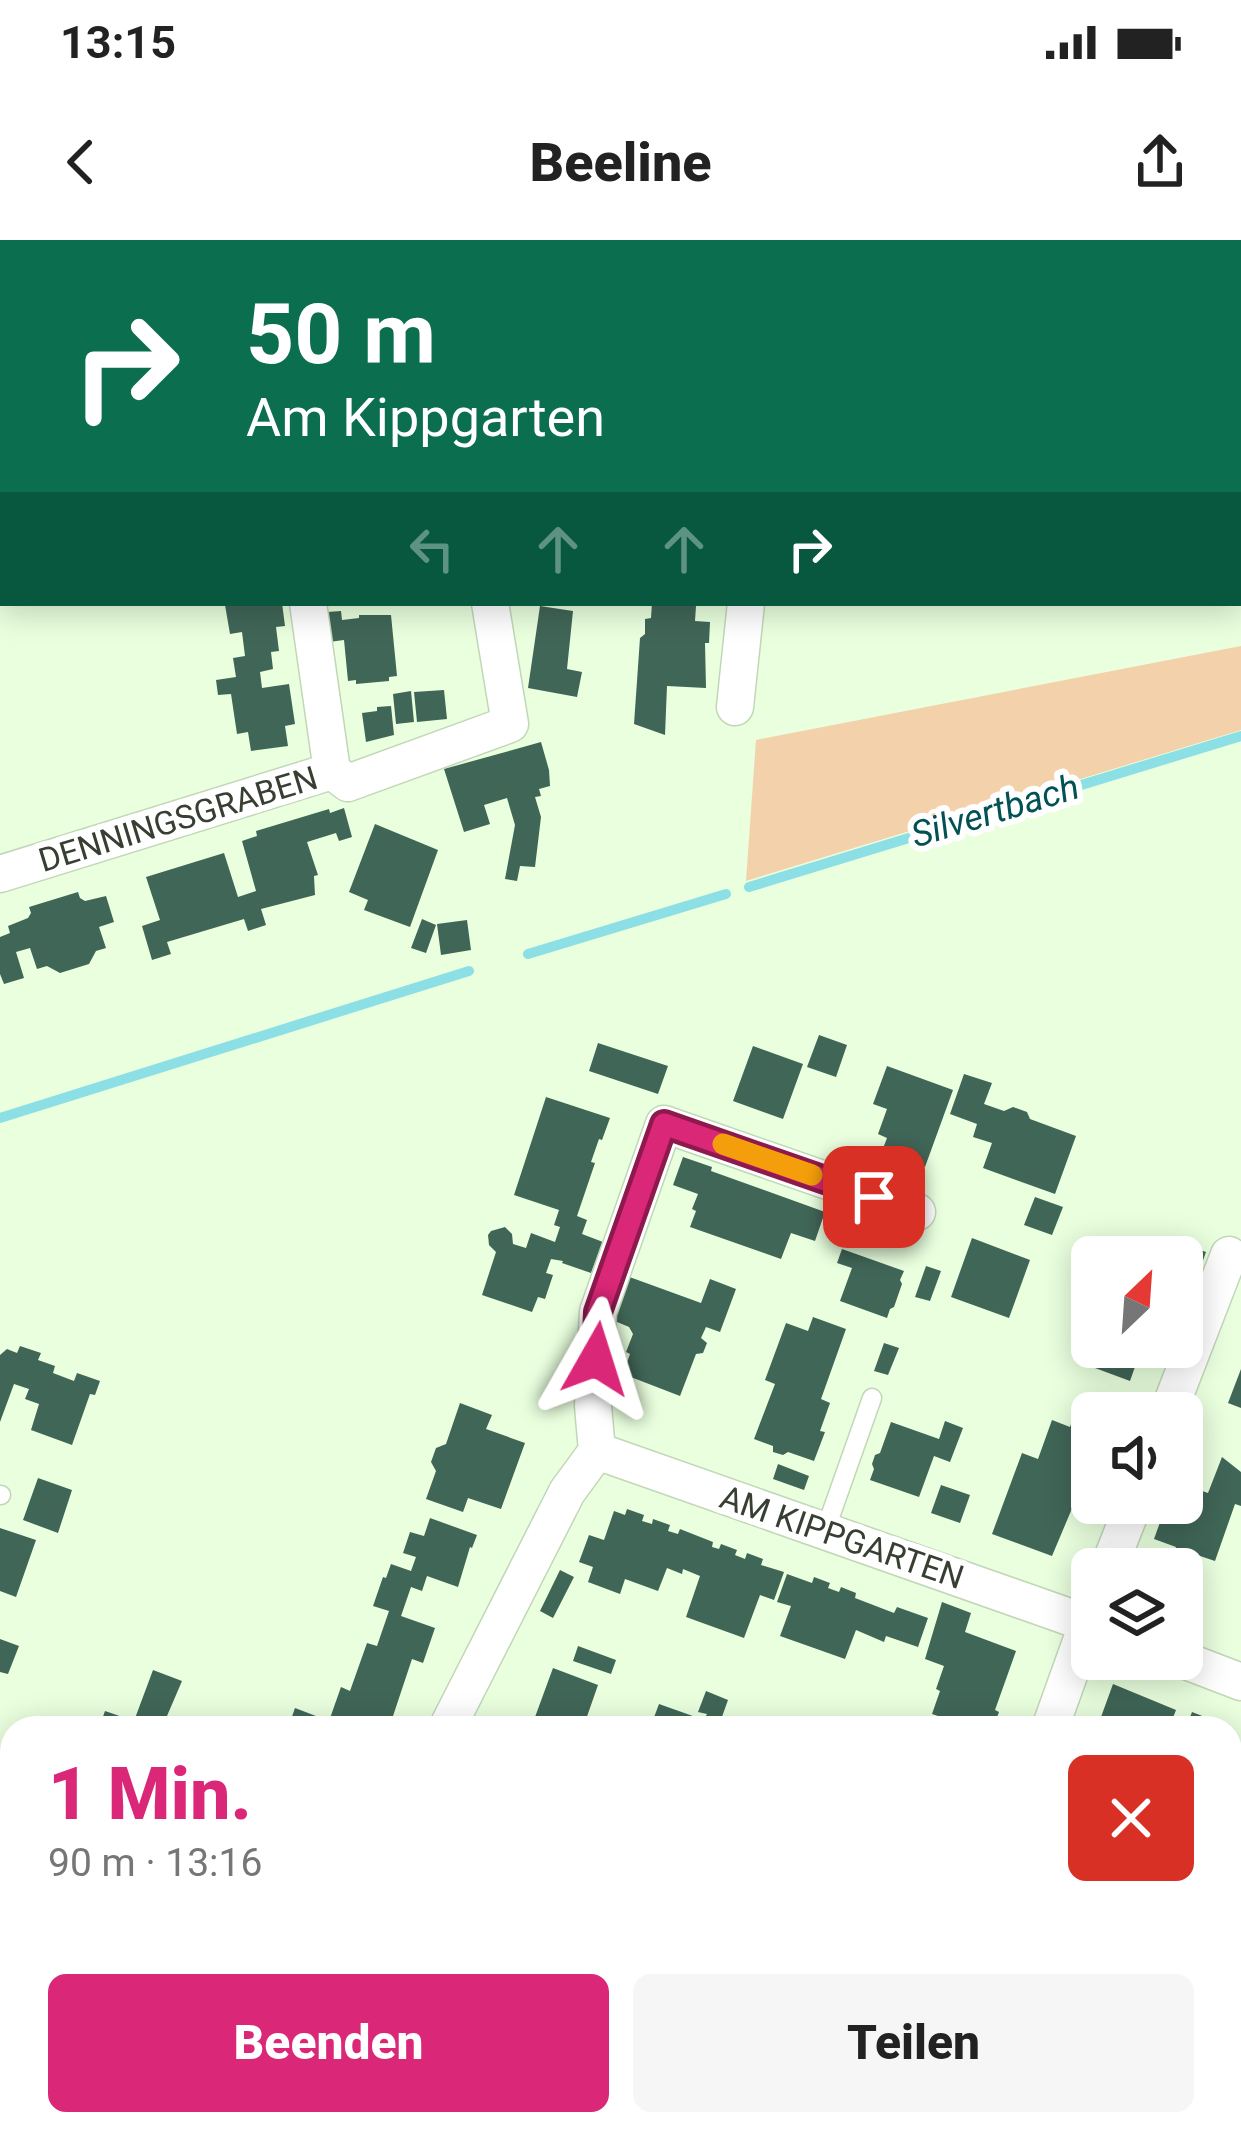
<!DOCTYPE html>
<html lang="de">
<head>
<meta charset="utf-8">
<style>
  :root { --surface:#fff; --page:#f6f6f6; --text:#222; --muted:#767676; --accent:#db2777 }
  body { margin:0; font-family:Roboto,sans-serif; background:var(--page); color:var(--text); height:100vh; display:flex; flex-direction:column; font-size:45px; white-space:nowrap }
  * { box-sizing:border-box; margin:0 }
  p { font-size:39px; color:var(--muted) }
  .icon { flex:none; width:66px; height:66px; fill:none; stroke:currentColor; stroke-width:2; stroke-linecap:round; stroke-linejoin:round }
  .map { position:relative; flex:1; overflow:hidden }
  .panel { position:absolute; left:0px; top:1476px; width:1242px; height:420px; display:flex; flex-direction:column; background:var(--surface); border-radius:36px 36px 0 0; box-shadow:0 6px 30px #0003 }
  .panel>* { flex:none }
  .guide { position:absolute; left:0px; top:0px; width:1242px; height:366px; box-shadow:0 6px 30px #0003; background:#0b6e4f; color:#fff; overflow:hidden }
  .needle { width:78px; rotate:25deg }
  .fabs { position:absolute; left:1071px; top:996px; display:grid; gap:24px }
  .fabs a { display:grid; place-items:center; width:132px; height:132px; border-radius:18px; background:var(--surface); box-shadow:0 6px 30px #0003; font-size:60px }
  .pin { position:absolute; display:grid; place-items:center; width:102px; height:102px; color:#fff; margin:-51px; border-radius:24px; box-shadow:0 6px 18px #0006 }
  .me { position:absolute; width:132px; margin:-66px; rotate:6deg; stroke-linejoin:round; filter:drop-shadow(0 0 9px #0008) }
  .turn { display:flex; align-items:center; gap:42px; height:252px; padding:0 48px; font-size:54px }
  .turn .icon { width:156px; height:156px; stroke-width:2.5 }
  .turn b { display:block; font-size:84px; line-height:102px }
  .lanes { display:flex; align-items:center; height:114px; padding:0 48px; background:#0003; justify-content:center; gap:60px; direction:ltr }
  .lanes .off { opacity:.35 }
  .round { display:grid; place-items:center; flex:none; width:126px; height:126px; border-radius:18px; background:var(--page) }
  .head { display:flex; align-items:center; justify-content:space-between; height:204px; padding:0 48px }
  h1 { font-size:72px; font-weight:800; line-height:90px; color:var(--accent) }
  .button { display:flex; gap:24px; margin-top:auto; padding:24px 48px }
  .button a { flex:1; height:138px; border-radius:18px; background:var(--accent); color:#fff; font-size:48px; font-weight:800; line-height:138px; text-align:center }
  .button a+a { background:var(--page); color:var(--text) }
  .status { display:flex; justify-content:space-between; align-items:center; height:84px; padding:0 60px; background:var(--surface); direction:ltr }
  .status svg { height:33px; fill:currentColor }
  header { display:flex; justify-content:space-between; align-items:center; height:156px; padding:0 48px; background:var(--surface); font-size:54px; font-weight:800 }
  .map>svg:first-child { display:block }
</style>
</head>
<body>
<div class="status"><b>13:15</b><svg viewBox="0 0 49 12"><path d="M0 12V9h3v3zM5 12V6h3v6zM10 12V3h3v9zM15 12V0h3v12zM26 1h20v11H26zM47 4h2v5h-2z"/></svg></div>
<header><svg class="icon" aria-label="back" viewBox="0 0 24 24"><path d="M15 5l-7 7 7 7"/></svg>Beeline<svg class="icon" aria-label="share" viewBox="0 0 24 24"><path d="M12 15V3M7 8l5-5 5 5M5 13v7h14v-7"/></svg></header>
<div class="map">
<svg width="1241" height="1896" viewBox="0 0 1241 1896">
  <rect width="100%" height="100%" fill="#e9ffde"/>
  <path fill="#f3d1ab" d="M1241,406v84l-495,151 10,-141z"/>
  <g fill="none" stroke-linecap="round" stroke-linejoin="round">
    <path stroke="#8cdfe5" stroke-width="10" d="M749,647l492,-151
      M528,714l198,-60
      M0,878l469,-147"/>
  </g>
  <path fill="#406657" d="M238,363h44l3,23 -9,1 3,24 -8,1 2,17 -13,3 2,16 27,-4 6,40 -10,2 3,20 -37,5 -3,-19 -11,2 -6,-40 -13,1 -2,-15 20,-3 -3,-19 12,-2 -3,-24 -12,2 -5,-29z
    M652,363l44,3 -1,15 15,1 -1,21h-4l1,45 -39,-2 -2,49 -31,-11 6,-86 5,-4v-15l6,-1z
    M540,366l33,5 -6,58 15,3 -5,25 -49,-9z
    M341,371l1,9 17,-2v-3h32l6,61 -8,1v4l-33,3v-4l-8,1 -4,-41 -15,2 -2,-30z
    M444,450l3,29 -30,3 -3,-30z
    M411,451l3,31 -18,2 -3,-30z
    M391,466l3,29 -28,7 -4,-29 15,-2v-4z
    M541,502l8,28 1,16 -11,3 2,7 -6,1 6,20 -6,50 -15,-1 -3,15 -12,-2 10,-54 -8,-27 -23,7 6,19 -26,8 -20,-63z
    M344,568l8,29 -13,4 -3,-8 -29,9 11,33 -4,1 1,19 -54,14 5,16 -18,6 -4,-12 -77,23 4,12 -19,6 -10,-34 18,-6 -14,-43 78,-24 14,44 18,-6 -14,-50 15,-5 -1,-5 73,-22 1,4z
    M375,584l63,26 -28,77 -46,-17 4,-10 -19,-8z
    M78,652l2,6 5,3 21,-5 8,26 -15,5 7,21 -10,3 -7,13 -29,9 -13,-7 -10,3 -7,-21 -14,4 8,26 -20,6 -4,-10v-37l10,-4 -2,-7 20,-8 3,-5 -2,-6z
    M422,679l14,6 -10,28 -15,-5z
    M467,680l4,30 -30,5 -4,-31z
    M819,795l28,10 -11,32 -29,-10z
    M598,803l70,23 -10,28 -69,-23z
    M753,806l50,18 -20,55 -50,-18z
    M887,826l66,24 -28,77 -43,-16 5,-13 -9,-4 9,-25 -14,-5z
    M964,834l28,9 -8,21 20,7 9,-4 14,5 3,7 46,17 -21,58 -72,-26 9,-25 -19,-6 4,-13 -27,-10z
    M546,857l64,21 -8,22 -3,-1 -8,23 4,1 -18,53 10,4 -5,14 21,8 -12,31 -29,-10 1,-2 -12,-2 -5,14 7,2 -8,24 -7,-2 -6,15 -50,-17 14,-43 -7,-7 -1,-10 3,-4 14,-4 7,7 1,10 13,4 5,-15 24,9 5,-15 -6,-2 5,-15 -45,-15z
    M683,917l29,10 -1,4 114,41 -10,29 -24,-8 -10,26 -91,-32 6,-16 -4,-2 6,-15 -25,-9z
    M1035,957l28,10 -11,28 -28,-10z
    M972,998l58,22 -21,58 -58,-21z
    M1191,1007l15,5 -10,28 -14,-5z
    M842,1009l62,22 -4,9 2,4 -8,23 -4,2 -3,9 -47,-17 12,-33 -15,-5z
    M926,1026l15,5 -11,30 -15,-4z
    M624,1035l77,28 9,-24 26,10 -16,43 -14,-5 -5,11 6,5 -4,10 -7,1 -16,42 -57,-22 7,-20 -4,-2 7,-18 -4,-7 -19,-8z
    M813,1077l33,12 -25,70 9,4 -10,28 5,1 -11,29 -26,-9 -5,3 -10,-3v-6l-19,-7 21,-55 -10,-4 21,-57 22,8z
    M884,1103l15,5 -11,27 -14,-4z
    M20,1106l21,7 -3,7 17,6 -2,7 21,8 3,-8 23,8 -5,14 -5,-1 -18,51 -41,-15 8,-26 -14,-5 4,-10 -15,-5 -14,38v-67l7,-6 10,4z
    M1093,1107h49l-12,34 -43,-16z
    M1241,1129v39l-13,-5z
    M1091,1161l33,12h-32v48l-40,95 -60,-22 30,-81 16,6 14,-39 18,7 5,-15 11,3z
    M460,1163l32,12 -6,14 39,14 -24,66 -33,-11 -5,14 -37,-13 10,-28 -5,-9 5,-14 10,-4z
    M945,1181l18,7 -13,34 -16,-6 -15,41 -49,-17 4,-11 -2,-5 3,-9 5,-2 11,-31 48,17z
    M1222,1217l19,15v34l-6,-2 -20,57 -15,-5 -3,8 -24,-8 3,-9 -22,-8 13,-36h15v-19l26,9z
    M778,1224l31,12 -5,14 -31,-11z
    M38,1238l34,12 -14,43 -35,-13z
    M941,1245l29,10 -10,28 -29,-10z
    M627,1269l17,6 -2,6 10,3 1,-5 17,6 -2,6 10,3 2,-5 33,13 -1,5 7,2 2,-5 16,6 -2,5 10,4 2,-6 16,6 -2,6 23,7 -10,28 -14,-5 -16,43 -58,-21 14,-41 -17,-7 -1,5 -15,-6 -9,23 -33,-12 -5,15 -32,-12 5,-15 -14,-5 10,-27 15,5 10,-29 11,4z
    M430,1278l47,17 -5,13 -2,-1 -12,40 -31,-11 -5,15 -11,-4 -10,29 34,12 -12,35 -11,-4 -23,69h-38l-12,-4 -2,4h-49l7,-20 34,13 12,-34 9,4 17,-48 10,3 12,-35 -16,-5 10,-29 3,1 5,-14 20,7 5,-14 -13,-4 7,-21 14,4z
    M0,1288l36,12 -20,57 -16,-6z
    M560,1330l14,7 -21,41 -13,-7z
    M787,1334l25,9 2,-6 16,6 -2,5 11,4 2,-5 15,6 -1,5 39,15 3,-6 31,11 -10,29 -32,-11 -2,6 -28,-12 -11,29 -65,-23 11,-30 -14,-4z
    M942,1362l29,11 -6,19 51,19 -21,59 4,2 -6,16h-59l4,-12 -6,-2 8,-23 -4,-2 8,-23 -19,-7z
    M0,1399l19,7 -11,28 -8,-2z
    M578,1406l38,14 -5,14 -38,-13z
    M553,1428l45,17 -15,43h-52z
    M153,1430l29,11 -15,35 30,12h-98l6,-17 29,10z
    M1113,1444l63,26 -7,18h-72z
    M706,1451l22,9 -10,28 -15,-5 -1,5h-52l9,-24 45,16 3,-6 -9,-2z
    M1192,1472l18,7 3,9h-27z
    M0,1862l12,5v17h49l32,12h-93z
    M589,1884h67l-4,12h-35z
    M763,1884h15l33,12h-53z
    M821,1884h66l-4,12 -38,-2v2h-28z
    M1009,1884h18l-4,12 -16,-6z
    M1032,1884h47l32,11 -84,1z"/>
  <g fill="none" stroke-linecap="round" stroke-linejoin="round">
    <g stroke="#c1d7b7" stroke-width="21">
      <path id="lane" d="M0,1255h1
        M825,1291l47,-133"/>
    </g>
    <g stroke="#c1d7b7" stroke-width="39">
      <path id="street" d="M279,3l1,-3
        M464,3l1,-3
        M0,80l3,1
        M735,467l11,-104
        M332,531l16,12 162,-59 -20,-121
        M0,634l332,-103 -24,-168
        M1168,1173l61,-158
        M597,1211l-4,-45 5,-94 66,-188 253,88
        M1108,1329l26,-66
        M1181,1419l60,23
        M447,1488l120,-236 30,-41 495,174
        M1050,1488l42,-117
        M906,1896l4,-12"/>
    </g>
    <g stroke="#c1d7b7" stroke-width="57">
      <path id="secondary" d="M0,1758l12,4
        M355,1884l34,12"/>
    </g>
    <use href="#lane" stroke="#fff" stroke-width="18"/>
    <use href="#street" stroke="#fff" stroke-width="36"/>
    <use href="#secondary" stroke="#fff" stroke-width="54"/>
  </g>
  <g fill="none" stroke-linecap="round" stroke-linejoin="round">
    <g stroke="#8e194d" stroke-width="30">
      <path id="route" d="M596,1119l2,-47 66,-188 210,73"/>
    </g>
    <use href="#route" stroke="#db2777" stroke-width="21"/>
    <path stroke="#f59e0b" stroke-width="21" d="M723,904l89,31"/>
  </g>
  <g text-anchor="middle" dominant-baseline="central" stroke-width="12" stroke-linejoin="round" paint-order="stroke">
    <g font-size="33" fill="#373f33" stroke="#fff">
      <text transform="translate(178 579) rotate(-17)">DENNINGSGRABEN</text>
      <text transform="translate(842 1297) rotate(19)">AM KIPPGARTEN</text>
    </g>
    <g font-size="36" font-style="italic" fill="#015155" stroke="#fff">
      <text transform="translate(995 571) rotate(-17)">Silvertbach</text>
    </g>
  </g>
</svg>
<div class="fabs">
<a><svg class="needle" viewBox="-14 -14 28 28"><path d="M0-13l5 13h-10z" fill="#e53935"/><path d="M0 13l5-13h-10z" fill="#767676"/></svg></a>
<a><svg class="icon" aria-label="sound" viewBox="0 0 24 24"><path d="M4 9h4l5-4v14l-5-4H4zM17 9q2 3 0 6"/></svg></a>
<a><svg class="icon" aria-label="layers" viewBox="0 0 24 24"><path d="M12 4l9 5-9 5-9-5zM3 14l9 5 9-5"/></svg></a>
</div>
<div class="pin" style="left:874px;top:957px;background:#d93025"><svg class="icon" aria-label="arrive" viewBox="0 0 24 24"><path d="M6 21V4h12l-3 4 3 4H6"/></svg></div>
<svg class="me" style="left:596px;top:1119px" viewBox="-20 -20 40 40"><path d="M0-17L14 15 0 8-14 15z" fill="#db2777" stroke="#fff" stroke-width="4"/></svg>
<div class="guide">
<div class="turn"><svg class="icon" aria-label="right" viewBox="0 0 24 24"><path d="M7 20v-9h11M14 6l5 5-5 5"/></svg><div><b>50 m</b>Am Kippgarten</div></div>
<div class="lanes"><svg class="icon off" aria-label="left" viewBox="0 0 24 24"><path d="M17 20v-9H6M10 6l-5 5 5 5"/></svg><svg class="icon off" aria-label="ahead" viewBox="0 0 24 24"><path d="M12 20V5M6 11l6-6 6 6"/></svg><svg class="icon off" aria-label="ahead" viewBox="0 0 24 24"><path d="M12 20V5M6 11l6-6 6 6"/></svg><svg class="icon" aria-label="right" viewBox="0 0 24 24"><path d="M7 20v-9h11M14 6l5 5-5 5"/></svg></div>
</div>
<section class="panel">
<div class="head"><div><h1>1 Min.</h1><p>90 m · 13:16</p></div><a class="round" style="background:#d93025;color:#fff"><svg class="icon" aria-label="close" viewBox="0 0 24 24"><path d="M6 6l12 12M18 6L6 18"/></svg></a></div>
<div class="button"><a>Beenden</a><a>Teilen</a></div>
</section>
</div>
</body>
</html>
